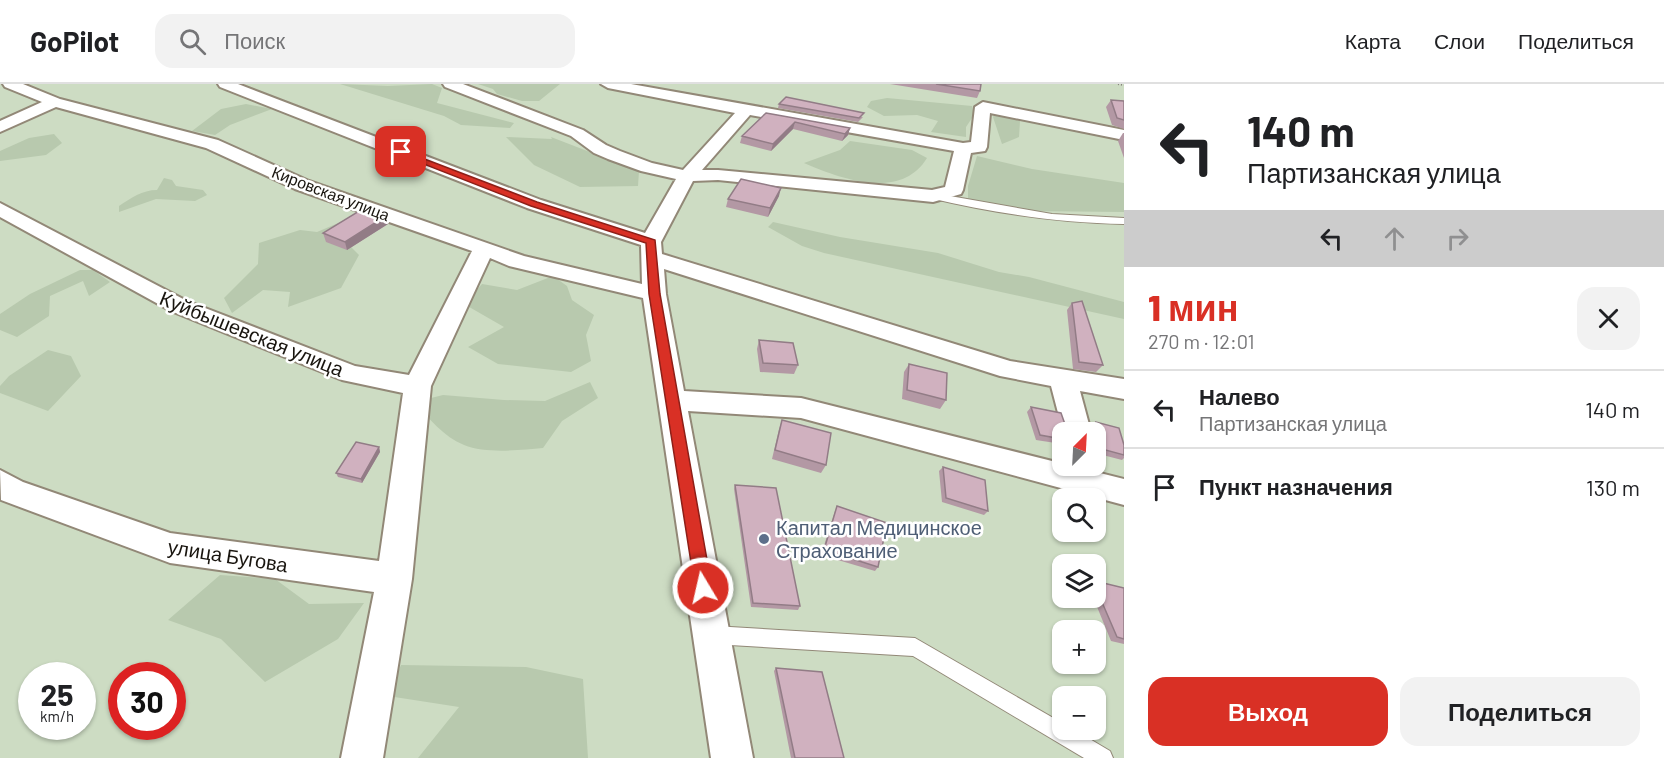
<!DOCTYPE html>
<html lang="ru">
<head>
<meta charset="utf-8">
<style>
  :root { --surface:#fff; --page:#f2f2f2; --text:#202124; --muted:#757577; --line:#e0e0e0; --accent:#d93025 }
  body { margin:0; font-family:Barlow,sans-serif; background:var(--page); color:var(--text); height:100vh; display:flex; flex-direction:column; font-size:22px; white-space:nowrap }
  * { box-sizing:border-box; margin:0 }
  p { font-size:20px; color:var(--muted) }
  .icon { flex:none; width:33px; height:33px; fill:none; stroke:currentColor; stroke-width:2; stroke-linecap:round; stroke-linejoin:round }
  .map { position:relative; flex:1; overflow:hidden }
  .details { display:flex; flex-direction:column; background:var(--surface); width:540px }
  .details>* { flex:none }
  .hud { background:#fff; color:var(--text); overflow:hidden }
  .needle { width:39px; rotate:24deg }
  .tools { position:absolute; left:1052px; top:338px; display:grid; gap:12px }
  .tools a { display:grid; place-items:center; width:54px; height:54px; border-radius:12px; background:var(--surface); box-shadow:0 2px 4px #0004; font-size:30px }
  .speed { position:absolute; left:18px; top:578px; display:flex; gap:12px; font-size:30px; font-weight:700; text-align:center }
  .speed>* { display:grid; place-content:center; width:78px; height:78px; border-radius:50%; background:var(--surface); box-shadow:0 2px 4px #0004; line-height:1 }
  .speed small { font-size:15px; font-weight:400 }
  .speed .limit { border:9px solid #d22; background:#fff; color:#111 }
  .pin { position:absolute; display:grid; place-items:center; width:51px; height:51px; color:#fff; margin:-26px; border-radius:12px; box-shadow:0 3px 9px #0006 }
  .me { position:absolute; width:66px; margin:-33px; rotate:351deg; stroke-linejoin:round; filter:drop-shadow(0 0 4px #0008) }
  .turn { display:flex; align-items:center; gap:21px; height:126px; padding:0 24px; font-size:27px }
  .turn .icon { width:78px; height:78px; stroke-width:2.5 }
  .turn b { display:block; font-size:42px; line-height:51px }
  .lanes { display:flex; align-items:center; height:57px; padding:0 24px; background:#0003; justify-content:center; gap:30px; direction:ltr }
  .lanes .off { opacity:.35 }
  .round { display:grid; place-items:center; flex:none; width:63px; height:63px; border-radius:18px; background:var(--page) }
  .head { display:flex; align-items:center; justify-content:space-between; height:102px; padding:0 24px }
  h1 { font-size:36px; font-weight:800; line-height:45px; color:var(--accent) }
  .cta { display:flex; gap:12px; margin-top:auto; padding:12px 24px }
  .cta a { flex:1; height:69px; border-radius:18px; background:var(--accent); color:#fff; font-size:24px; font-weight:800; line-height:69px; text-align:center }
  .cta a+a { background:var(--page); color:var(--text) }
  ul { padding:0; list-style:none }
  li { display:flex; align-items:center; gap:18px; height:78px; padding:0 24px; border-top:2px solid var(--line) }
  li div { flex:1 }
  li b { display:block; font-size:22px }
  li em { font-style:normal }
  header { display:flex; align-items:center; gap:36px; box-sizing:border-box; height:84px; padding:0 30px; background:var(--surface); border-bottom:2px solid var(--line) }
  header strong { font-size:28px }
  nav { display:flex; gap:33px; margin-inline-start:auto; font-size:21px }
  .search { width:420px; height:54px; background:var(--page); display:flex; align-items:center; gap:15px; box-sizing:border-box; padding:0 21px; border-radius:18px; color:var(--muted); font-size:22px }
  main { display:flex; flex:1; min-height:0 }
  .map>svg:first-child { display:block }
</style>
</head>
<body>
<header>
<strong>GoPilot</strong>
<div class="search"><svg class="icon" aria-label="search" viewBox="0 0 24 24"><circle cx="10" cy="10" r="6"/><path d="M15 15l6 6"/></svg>Поиск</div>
<nav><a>Карта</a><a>Слои</a><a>Поделиться</a></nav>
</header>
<main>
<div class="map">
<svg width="1124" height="674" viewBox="0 0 1124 674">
  <rect width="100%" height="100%" fill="#fefaf3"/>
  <path fill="#cddcc3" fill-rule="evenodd" d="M0,0h1124v674h-1124zM1062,348h33v33h-33zM1062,414h33v33h-33zM1062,480h33v33h-33zM1062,546h33v33h-33zM32,591h50v51h-50zM122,591h50v51h-50zM1062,612h33v33h-33z"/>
  <path fill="#b8c9ae" d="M340,0l48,2 44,-2 10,4 -5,15 77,20 -4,5 -49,-3 -17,-9z
    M478,0h82l-21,17h-17l-25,-7 -4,-5z
    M887,14l85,8 2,9 -8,12v10l-35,-5 7,-11 -21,-6 -33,1 -17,-9 4,-6z
    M246,20l26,5 -42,16 -15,10 -23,-4 29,-22z
    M997,26l9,2 14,9 -1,16 -17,7 -9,-27z
    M54,50l8,9 -16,12 -46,6v-10l29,-13z
    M506,53l46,2 -1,-2 88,34 -1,15 -58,1 -46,-22z
    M850,57l62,9 15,8c-26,43 -86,21 -123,5l36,-13z
    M977,72l55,13 92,14v29l-97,-1 -59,-11v-14z
    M164,94l8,2 4,6 27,4 4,5 -12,6 -39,-2 -37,13v-6c12,-8 23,-16 38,-16z
    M343,137l8,26 8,8 -18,33 -53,19 2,-15 -27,-2 -31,23 -8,-15 34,-34 1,-21 41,-13 17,2z
    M773,138l67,15 98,16 61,19 30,5 95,25v17l-300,-66 -22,-7 -34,-19z
    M80,186h13l17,12 -21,14 -6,-15 -33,15 -1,20 -32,21 -17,-7v-16l30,-20z
    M553,192l14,10 5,14 22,15 -8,20 5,26 -20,11 -73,-8 -30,-17 36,-20 -40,-23 18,-20 35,6z
    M48,266l23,6 10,20 -33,35 -48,-18v-7l9,-10z
    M590,298l8,16 -36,23 -19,27c-23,2 -57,6 -79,-3 -20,-8 -36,-27 -49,-43l28,-7 61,5 41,1z
    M220,491l55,4 34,25 55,-1 -26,36 -73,43 -44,-43 -53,-19z
    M401,581l125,2 57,12 5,79h-170l41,-51 -71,-11z"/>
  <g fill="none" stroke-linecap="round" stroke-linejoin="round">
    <g stroke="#928877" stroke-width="2">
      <path id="service" d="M933,109l119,21 72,4v6c-65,-1 -131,-11 -194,-26l-2,-2z
        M713,542l202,12 147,85v6h11l37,22 3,7h-29l-171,-102 -200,-12 -6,-3 -3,-6 3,-6z"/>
    </g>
    <g stroke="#928877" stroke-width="4">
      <path id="minor" d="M3,0h20l37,15 158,41 91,41 215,75 118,28 -1,-39 -114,-37 -307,-121 -2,-3h20l303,116 104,33 31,-54 -35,-8 -33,-12 -14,-6 -23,-17 -126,-49 -2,-3h20l120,46 23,15 14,6 32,12 31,7 52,-57 -127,-25 -7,-4h30l332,59 8,-1 4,-35 8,-5 141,28v10l-134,-27 -3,34 -2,4 -14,2 -8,37 -2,4 -28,8 -215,-22 -25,1 -32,61 1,12 348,107 114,18v20l-44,-8 11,41h-28l-12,-46 -51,-10 -336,-107 2,25 18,97 117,7 323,81v26l-323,-87 -113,-7 65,347h-42l-68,-460 -134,-32 -19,-8 -59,128 -19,193 -29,179h-42l33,-166 -204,-29 -169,-63 -1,-30 23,12 147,51 209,28 24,-168 -61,-13 -171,-69 -171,-94v-14l187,98 168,65 54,9 63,-124 -177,-62 -89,-41 -150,-41 -56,25v-11l42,-19 -37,-15zM750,31l204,36 -9,36 -13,3 -214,-20h-16z"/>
    </g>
    <path stroke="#837f79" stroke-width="2" stroke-dasharray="1 2" stroke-linecap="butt" d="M1118,0l6,1"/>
    <use href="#service" fill="#fff" fill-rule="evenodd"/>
    <use href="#minor" fill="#fff" fill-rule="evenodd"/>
  </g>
  <path fill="#b398a4" d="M890,0h91l-1,7 -3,7z
    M1111,16l13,1v28l-12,-4 -6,-18z
    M779,20l84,13 -5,5 -80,-14z
    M766,29l84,15 -2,7 -6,6 -49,-12 -22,22 -31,-8 2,-7z
    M1123,49h1v25l-6,-17z
    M779,112l-11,21 -42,-10 2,-8z
    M386,132l2,8 -41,26 -21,-8 -3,-9z
    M1072,219l31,62 -7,7 -23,-3 -6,-59z
    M759,256l39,25 -4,9 -34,-2 -3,-23z
    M909,280l37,36 -6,9 -38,-10 2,-27z
    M1031,323l36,23h26l-1,-4 4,-4 28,23v13l-2,2 -27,-7v-21h-33v12l-26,-4 -9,-28z
    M782,336l44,45 -5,8 -49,-14 7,-30z
    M379,363l1,5 -18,31 -24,-6 -2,-4z
    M943,383l45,44 -4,4 -42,-13 -3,-31z
    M735,401l65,121 -2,4 -47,-3 -17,-118z
    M837,422l41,61 -3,4 -54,-16 14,-44z
    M1095,497l29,7v56l-13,-3 -18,-44h2z
    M776,584l68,90h-53l-17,-87z"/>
  <path fill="#927c86" d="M795,38l-2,7 -22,22 2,-7z
    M850,44l-2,7 -6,6 3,-7z
    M781,104l-2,8 -11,21 2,-9z
    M386,132l2,8 -41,26 -2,-8z
    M379,363l1,5 -18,31 -1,-4z"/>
  <path fill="#d0b1bf" stroke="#927c86" stroke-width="1.5" d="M936,0h45l-1,7z
    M786,13l78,16 -5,5 -80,-14z
    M1111,16l13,1v19l-7,-2z
    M766,29l84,15 -5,6 -50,-12 -22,22 -31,-8z
    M741,95l40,9 -11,20 -42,-9z
    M364,124l22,8 -41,26 -22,-9z
    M1082,217l21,64 -24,-3 -7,-59z
    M759,256l34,3 5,22 -35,-2z
    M909,280l38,9 -1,27 -39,-10z
    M1031,323l30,6 6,17h28l3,-3 -2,-5 23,6 5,17v10l-26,-7 -1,-3h-2v-13h-33v7l-22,-4z
    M782,336l49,13 -5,32 -51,-15z
    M356,358l23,5 -18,32 -25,-6z
    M943,383l42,13 3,31 -42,-13z
    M735,401l41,3 24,118 -47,-3z
    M837,422l50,17 -9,44 -54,-17z
    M1095,497l29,7v51l-7,-2 -22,-51z
    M776,584l46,4 22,86h-49z"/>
  <path fill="#d93025" stroke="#8d1f18" stroke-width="1.5" d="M401,66l136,52 118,38 5,54 52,294 -3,5 -6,3 -6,-3 -2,-5 -46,-294 -3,-51 -115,-37 -133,-52 -1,-2z"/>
  <circle fill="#5c6f8a" stroke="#fff" stroke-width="2" cx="764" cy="455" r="6"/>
  <g text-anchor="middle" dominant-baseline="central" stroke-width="5" stroke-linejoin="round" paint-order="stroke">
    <g font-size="16" fill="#19150f" stroke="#fff">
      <text transform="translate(331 109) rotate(21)">Кировская улица</text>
    </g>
    <g font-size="20" fill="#19150f" stroke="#fff">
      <text transform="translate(252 249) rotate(22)">Куйбышевская улица</text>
      <text transform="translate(228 471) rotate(9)">улица Бугова</text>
    </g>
    <g font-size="20" fill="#4e5e75" stroke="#fff" text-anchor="start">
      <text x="776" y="443">Капитал Медицинское<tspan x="776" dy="23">Страхование</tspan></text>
    </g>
  </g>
</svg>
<div class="tools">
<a><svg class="needle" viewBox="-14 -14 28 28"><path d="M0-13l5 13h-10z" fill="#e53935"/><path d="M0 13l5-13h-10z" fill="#757577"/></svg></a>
<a><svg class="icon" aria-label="search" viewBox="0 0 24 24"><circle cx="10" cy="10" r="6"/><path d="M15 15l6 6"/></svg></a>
<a><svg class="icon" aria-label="layers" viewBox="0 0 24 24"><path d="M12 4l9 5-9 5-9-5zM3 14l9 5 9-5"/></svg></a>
<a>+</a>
<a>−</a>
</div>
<div class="speed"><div>25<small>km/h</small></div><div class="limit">30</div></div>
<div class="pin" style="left:401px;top:68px;background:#d93025"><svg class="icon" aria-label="arrive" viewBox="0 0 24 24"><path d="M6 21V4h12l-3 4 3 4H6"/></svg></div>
<svg class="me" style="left:703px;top:504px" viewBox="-20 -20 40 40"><circle r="17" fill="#d93025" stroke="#fff" stroke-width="3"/><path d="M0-11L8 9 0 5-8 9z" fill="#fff"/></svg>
</div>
<section class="details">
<div class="hud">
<div class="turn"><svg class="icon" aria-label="left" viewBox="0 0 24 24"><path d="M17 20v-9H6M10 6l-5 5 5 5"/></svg><div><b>140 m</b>Партизанская улица</div></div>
<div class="lanes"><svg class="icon" aria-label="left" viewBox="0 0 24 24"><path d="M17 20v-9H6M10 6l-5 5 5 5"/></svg><svg class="icon off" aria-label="ahead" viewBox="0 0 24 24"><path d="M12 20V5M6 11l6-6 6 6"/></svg><svg class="icon off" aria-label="right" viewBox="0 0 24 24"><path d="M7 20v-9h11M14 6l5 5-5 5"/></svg></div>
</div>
<div class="head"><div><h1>1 мин</h1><p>270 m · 12:01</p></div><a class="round"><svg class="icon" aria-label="close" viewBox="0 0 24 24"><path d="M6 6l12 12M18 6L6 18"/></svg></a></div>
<ul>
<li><svg class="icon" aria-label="left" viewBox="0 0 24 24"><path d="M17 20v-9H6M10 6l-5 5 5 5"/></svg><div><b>Налево</b><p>Партизанская улица</p></div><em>140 m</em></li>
<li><svg class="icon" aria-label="arrive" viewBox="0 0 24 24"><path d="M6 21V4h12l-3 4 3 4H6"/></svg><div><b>Пункт назначения</b></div><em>130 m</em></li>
</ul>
<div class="cta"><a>Выход</a><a>Поделиться</a></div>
</section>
</main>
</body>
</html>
